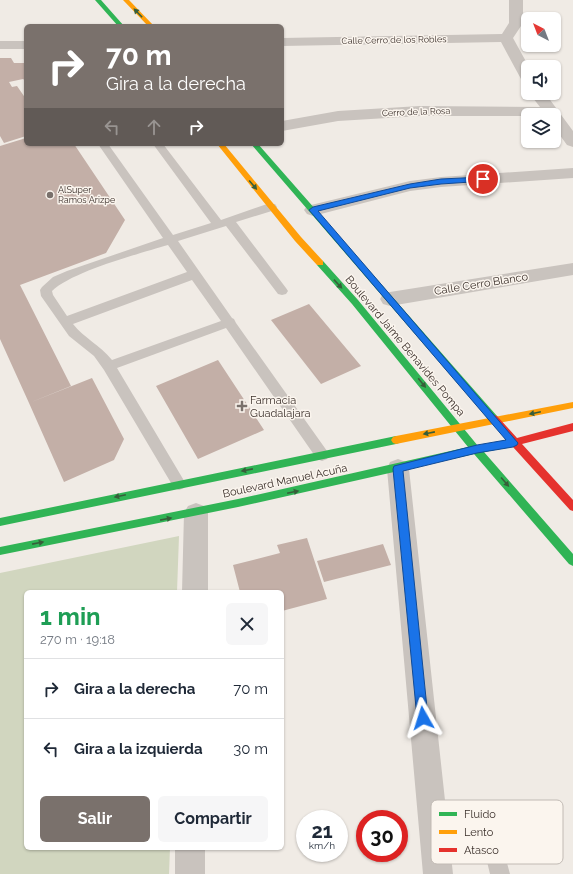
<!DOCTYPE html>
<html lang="es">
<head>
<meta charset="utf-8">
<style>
  :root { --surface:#fff; --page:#f6f6f7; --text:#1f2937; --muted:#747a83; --line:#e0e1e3; --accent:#7a716c }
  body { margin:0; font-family:Raleway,sans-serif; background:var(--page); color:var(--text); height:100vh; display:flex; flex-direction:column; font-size:15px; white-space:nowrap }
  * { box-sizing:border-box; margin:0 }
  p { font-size:13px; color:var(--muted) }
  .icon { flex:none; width:22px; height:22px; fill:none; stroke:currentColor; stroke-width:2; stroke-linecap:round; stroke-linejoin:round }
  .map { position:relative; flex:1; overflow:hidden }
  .sheet { position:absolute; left:24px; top:590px; width:260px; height:260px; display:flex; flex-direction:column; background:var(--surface); border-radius:6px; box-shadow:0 1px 3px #0004 }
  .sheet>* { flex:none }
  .guide { position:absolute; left:24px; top:24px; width:260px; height:122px; border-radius:6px; box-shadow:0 1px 3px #0004; background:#7a716c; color:#fff; overflow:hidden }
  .needle { width:26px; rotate:318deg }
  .tools { position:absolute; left:521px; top:12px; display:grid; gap:8px }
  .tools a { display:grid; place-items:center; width:40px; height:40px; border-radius:6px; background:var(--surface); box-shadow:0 1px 3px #0004; font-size:20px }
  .speed { position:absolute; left:296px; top:810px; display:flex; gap:8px; font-size:20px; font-weight:700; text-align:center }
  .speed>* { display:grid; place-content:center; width:52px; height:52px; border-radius:50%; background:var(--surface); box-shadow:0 1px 3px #0004; line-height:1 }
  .speed small { font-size:10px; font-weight:400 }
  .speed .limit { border:6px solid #d22; background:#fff; color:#111 }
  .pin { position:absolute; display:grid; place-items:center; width:34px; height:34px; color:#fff; margin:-17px; border:2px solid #fff; border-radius:50%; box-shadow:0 1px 4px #0007 }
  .me { position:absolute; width:44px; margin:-22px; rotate:354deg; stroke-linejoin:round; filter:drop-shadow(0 0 3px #0008) }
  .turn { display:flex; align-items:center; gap:14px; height:84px; padding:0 16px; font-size:18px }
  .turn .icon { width:52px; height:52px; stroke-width:2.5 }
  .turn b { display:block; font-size:28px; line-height:34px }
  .lanes { display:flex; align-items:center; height:38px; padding:0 16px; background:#0003; justify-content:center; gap:20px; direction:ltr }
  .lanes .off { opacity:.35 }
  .round { display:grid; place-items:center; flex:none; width:42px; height:42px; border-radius:6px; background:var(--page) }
  .head { display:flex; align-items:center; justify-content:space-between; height:68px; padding:0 16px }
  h1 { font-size:24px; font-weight:700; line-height:30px; color:#1e9e55 }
  .primary-button { display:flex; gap:8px; margin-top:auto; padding:8px 16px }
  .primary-button a { flex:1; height:46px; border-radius:6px; background:var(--accent); color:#fff; font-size:16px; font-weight:700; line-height:46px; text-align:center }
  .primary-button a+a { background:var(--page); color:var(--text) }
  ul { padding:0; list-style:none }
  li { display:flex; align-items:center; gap:12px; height:60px; padding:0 16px; border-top:1px solid var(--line) }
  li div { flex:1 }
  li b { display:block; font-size:15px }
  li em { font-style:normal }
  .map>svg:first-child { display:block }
</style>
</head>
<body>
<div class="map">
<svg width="573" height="874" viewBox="0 0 573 874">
  <rect width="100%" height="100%" fill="#f0ebe5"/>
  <path fill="#d1d6bf" d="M179,536l-2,56h-151v256h144l-1,26h-169v-301z"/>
  <path fill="#c3afa7" d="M0,58h11l3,5h12v18l-3,-2 -14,3 3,5 5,-1 9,13v37l-22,7 -4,-7z
    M26,138v6h48l51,76 -19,33 -86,32 51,101 -42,17 -29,-64v-193z
    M309,304l52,62 -40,18 -50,-64z
    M218,360l46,70 -66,29 -42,-73z
    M92,378l32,61 -10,21 -50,22 -35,-79z
    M307,538l20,61 -45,12v-19h-42l-7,-27 47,-12 -3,-8z
    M383,544l8,21 -67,17 -7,-21z"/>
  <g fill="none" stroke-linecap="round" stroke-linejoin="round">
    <path fill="#c9c3be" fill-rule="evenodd" d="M98,144h10l65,91 38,-12 -58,-79h10l58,76 46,-16h8l2,3 -2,3 -39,12 50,66 2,3 -2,3 -4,1 -4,-1 -52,-68 -48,15 54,77 2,1 2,4 91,128 2,4 -2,4 -5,2 -5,-2 -91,-131 -109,40 69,116 -2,4 -5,2 -5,-2 -70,-118 -10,-14 -25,-20 -28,-40 -1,-6 2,-3 11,-10 14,-6 96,-33zM168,245l19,27 -120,44 -14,-21 -1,-4c21,-20 86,-37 116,-46zM192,280l29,41 -109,39c-12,-15 -28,-22 -39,-36z
      M492,831l7,3 11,40h-20l-8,-33 3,-7z"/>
    <path fill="#c9c3be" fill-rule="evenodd" d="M509,0h14v23l-10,15 16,29 -1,16 -5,-1 -2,-3 -20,-37 -219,4v-8l220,-4 7,-11z
      M0,41h26v8h-26z
      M529,93h16l28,38v16l-6,-2 -13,-18v-12h-26v1h-108l-82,5 -56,10v-10l56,-10 82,-5 120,1z
      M573,168v10l-132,9 -31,4 -97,25 -6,-2 -3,-4 3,-4 103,-25 31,-4z
      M573,263v12l-183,31 -7,-2 -3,-5 3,-5 7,-2z
      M398,459l8,3 3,7 44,405h-30l-36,-405 3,-7z
      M196,503l8,3 4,7v79h-26l2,-79 4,-7z
      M175,848h30v26h-30z"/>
    <path fill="#30b455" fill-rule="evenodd" d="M95,0h6l23,26h-6z
      M251,144h7l239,272 1,3 -1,3h-6z
      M320,260l3,1 35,39 120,146 35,-7 3,1 2,3 -2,3 -32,6 89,102v12l-4,-2 -95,-110 -236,53 -238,48v-8l238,-48 230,-52 -116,-143 -35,-39v-4z
      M396,436l3,1 2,3 -2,3 -3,1 -396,82v-8z"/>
    <path fill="#ff9f0a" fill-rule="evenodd" d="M123,0h6l25,26h-6z
      M217,144h7l77,93 22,24v4h-6l-22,-24z
      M573,402v6l-177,36 -3,-1 -2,-3 2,-3 3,-1z"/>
    <path fill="#e5322d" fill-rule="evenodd" d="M494,415l3,1 20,22 56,-15v8l-51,13 51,56v11l-3,-1 -57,-63 -3,-1 -1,-4 -18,-20 -1,-3 1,-3z"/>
  </g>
  <defs><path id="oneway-solid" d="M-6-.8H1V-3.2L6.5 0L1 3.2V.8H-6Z"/></defs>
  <g fill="#375e3a">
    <use href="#oneway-solid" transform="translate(138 13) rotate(-134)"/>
    <use href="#oneway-solid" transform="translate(253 185) rotate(50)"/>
    <use href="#oneway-solid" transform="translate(338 284) rotate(47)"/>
    <use href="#oneway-solid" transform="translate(422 383) rotate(51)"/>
    <use href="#oneway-solid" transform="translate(535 413) rotate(168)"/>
    <use href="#oneway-solid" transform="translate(429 433) rotate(169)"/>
    <use href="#oneway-solid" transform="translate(247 470) rotate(169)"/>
    <use href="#oneway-solid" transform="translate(505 482) rotate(49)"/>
    <use href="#oneway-solid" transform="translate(293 492) rotate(-12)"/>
    <use href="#oneway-solid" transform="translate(120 496) rotate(168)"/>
    <use href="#oneway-solid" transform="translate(166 519) rotate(-11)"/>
    <use href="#oneway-solid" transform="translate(38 543) rotate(-11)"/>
  </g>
  <path fill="#1a73e8" stroke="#114b97" d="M483,177l4,2 -1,2 -45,3 -31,4 -92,23 200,232 -1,2 -4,2 -36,6 -74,18 25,247 -1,4 -4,2 -4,-2 -2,-4 -24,-249 1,-3 4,-1 79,-20 29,-5 -197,-230 4,-3 97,-23 31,-5z"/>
  <g fill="#7a716c" stroke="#fbf5ee" stroke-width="1.5">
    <circle cx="50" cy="195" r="4"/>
    <path d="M240 400h4v4h4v4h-4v4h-4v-4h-4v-4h4z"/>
  </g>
  <g text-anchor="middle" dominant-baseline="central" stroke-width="3" stroke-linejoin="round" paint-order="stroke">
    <g font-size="9" fill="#3b302b" stroke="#fbf5ee">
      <text transform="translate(394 40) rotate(-1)">Calle Cerro de los Robles</text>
      <text transform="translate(416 112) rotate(-2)">Cerro de la Rosa</text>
    </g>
    <g font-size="9" fill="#3b302b" stroke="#fbf5ee" text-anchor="start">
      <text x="58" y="190">AlSuper<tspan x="58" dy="10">Ramos Arizpe</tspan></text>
    </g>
    <g font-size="11" fill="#3b302b" stroke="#fbf5ee">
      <text transform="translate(481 284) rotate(-9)">Calle Cerro Blanco</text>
      <text transform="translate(405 346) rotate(50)">Boulevard Jaime Benavides Pompa</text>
      <text transform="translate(285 481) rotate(-12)">Boulevard Manuel Acuña</text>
    </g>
    <g font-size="11" fill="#3b302b" stroke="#fbf5ee" text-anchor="start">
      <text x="250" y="400">Farmacia<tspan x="250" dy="13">Guadalajara</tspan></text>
    </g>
  </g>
  <rect x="431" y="800" width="132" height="64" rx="6" fill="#fbf5ee" stroke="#c1bab4" stroke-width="1"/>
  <rect x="439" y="812" width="18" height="4" fill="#30b455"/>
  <rect x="439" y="830" width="18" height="4" fill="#ff9f0a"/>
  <rect x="439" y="848" width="18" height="4" fill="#e5322d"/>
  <g font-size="11" fill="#3b302b">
    <text x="464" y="818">Fluido</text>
    <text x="464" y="836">Lento</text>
    <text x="464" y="854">Atasco</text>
  </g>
</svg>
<div class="tools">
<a><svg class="needle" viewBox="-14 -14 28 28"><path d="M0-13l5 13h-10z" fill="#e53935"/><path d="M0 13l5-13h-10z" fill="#747a83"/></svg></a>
<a><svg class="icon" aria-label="sound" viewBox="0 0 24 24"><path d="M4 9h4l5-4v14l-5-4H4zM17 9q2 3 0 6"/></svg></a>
<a><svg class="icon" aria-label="layers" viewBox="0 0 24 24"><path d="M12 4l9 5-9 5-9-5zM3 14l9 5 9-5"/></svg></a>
</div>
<div class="speed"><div>21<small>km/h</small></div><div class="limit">30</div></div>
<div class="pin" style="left:483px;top:179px;background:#d93025"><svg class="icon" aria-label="arrive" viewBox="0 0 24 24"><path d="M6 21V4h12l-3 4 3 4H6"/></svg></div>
<svg class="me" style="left:423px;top:718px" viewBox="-20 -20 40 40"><path d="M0-17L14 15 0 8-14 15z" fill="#1a73e8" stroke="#fff" stroke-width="4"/></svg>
<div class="guide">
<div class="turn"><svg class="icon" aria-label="right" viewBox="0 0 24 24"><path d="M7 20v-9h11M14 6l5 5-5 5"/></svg><div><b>70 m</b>Gira a la derecha</div></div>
<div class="lanes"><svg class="icon off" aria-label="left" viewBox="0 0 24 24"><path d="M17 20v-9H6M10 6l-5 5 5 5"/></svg><svg class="icon off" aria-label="ahead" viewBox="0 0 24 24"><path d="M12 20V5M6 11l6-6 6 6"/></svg><svg class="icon" aria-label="right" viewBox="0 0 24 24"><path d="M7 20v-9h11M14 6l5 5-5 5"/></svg></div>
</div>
<section class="sheet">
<div class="head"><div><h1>1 min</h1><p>270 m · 19:18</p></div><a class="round"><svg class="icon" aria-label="close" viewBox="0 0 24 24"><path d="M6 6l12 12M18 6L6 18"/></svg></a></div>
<ul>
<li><svg class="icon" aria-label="right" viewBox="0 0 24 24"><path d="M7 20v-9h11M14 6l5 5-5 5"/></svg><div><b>Gira a la derecha</b></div><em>70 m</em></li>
<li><svg class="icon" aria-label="left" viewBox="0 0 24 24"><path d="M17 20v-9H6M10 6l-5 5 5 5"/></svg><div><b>Gira a la izquierda</b></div><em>30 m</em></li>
</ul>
<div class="primary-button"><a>Salir</a><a>Compartir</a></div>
</section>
</div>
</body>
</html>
